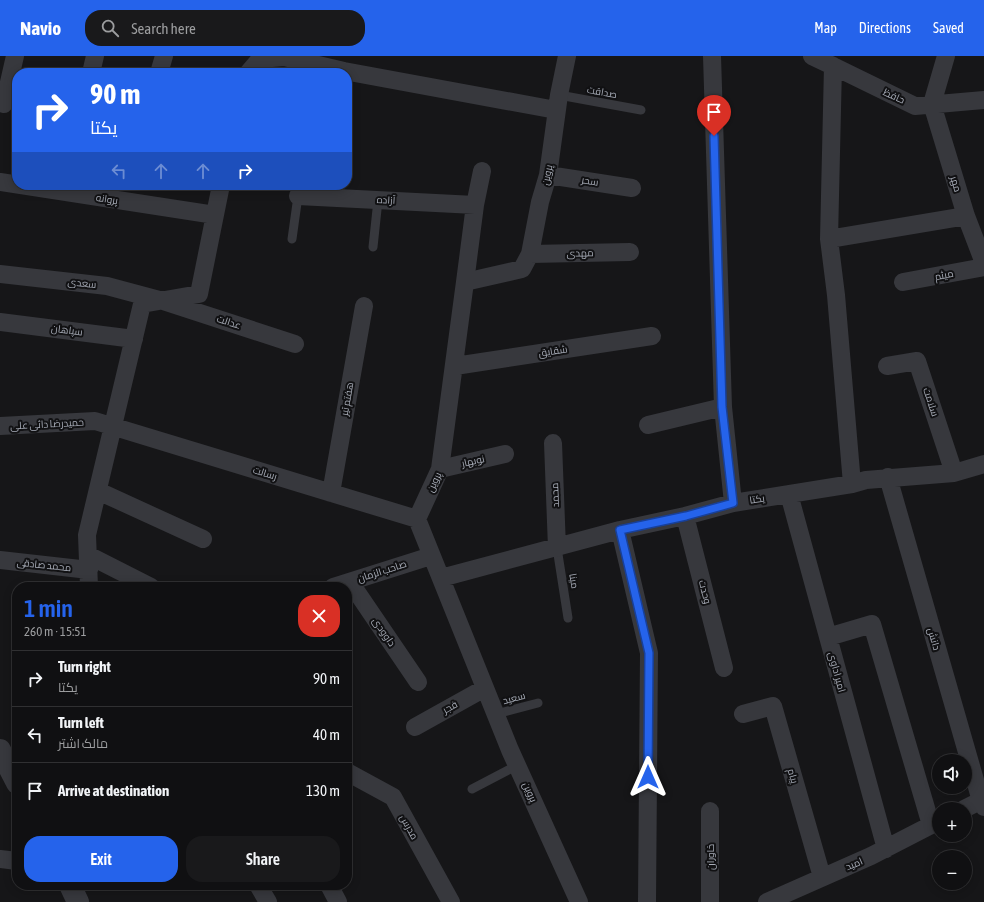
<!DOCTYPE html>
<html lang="en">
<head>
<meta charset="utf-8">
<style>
  :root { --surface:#101012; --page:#19191b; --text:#f1f3f6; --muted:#9c9d9f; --line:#303032; --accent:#2563eb }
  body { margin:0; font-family:"Asap Condensed",Cairo,sans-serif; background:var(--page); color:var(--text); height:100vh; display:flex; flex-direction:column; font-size:15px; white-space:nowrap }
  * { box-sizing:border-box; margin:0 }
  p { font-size:13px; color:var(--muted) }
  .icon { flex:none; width:22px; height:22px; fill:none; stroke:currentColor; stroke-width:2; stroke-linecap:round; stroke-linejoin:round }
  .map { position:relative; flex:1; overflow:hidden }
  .side { position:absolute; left:12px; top:526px; width:340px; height:308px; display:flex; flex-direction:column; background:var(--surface); border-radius:16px; box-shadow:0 2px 10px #0003,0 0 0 1px var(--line) }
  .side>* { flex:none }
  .guide { position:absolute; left:12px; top:12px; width:340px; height:122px; border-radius:16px; box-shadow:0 2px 10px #0003,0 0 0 1px var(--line); background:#2563eb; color:#fff; overflow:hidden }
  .fabs { position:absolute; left:932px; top:698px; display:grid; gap:8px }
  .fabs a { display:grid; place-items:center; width:40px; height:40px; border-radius:50%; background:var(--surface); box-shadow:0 2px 10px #0003,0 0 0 1px var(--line); font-size:20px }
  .pin { position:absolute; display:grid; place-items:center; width:34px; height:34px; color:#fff; margin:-41px -17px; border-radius:50% 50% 50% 0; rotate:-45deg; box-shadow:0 0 4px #0007 }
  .pin .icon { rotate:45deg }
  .me { position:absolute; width:44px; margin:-22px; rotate:0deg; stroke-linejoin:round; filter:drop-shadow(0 0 3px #0008) }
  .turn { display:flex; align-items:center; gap:14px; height:84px; padding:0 12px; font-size:18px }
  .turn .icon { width:52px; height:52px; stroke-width:2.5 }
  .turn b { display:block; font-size:28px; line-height:34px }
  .lanes { display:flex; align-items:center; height:38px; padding:0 12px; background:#0003; justify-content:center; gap:20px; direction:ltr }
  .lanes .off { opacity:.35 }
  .round { display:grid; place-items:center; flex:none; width:42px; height:42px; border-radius:16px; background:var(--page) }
  .overview { display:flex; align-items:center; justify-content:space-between; height:68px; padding:0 12px }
  h1 { font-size:24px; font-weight:600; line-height:30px; color:var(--accent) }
  .primary-button { display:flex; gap:8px; margin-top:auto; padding:8px 12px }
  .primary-button a { flex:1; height:46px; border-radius:16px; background:var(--accent); color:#fff; font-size:16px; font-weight:600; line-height:46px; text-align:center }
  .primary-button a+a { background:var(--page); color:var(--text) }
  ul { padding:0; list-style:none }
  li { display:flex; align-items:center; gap:12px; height:56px; padding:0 12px; border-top:1px solid var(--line) }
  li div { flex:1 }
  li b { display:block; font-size:15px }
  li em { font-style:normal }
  header { display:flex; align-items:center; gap:24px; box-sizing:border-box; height:56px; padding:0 20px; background:var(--accent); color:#fff }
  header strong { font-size:19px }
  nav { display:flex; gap:22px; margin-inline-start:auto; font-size:14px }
  .search { width:280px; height:36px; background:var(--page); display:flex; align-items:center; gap:10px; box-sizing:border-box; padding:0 14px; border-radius:16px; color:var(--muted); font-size:15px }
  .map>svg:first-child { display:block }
</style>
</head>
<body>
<header>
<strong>Navio</strong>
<div class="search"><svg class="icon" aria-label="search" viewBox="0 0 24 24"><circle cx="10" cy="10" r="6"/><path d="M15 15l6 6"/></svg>Search here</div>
<nav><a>Map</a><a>Directions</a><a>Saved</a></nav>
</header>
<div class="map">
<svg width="984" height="846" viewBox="0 0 984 846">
  <rect width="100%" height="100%" fill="#161618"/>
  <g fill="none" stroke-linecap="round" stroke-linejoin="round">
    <path stroke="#37383d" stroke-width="9" d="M559,39l82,15
      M292,183l6,-43
      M373,191l5,-47
      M557,492l11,70
      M496,658l42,-11
      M472,733l46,-24"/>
    <path stroke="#37383d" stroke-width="18" d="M567,0l-8,39 -11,80 -8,27 -10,52 -8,15 -57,13 -25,187 -23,50 93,231 69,152
      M712,0l11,351 10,96
      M812,0l21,10 -4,173 7,56 16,189
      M946,0l-14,48 34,112 18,47
      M833,10l82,40 69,-6
      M91,17l4,-17
      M159,17l5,-17
      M248,17l12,-14 24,-2 60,14 212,39
      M0,47l4,1 11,-48
      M548,119l84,13
      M0,126l215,33
      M298,140l177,9
      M829,183l137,-23
      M530,198l100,-2
      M0,218l107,12 56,15 132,43
      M465,226l10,-77 7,-34
      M903,226l81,-15
      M0,266l134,17
      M455,310l197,-30
      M887,310l30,-5 37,112
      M648,369l75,-18
      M0,370l95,-5 322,98
      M553,387l4,105
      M440,413l65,-15
      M888,421l93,324 3,6
      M98,435l105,48
      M331,437l33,-187
      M789,438l97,355
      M685,460l39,152
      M620,474l29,123 -2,249
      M88,499l63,32
      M0,504l89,10
      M441,522l179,-48 65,-14 48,-13 119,-19 14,-4 88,-7 30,-9
      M350,526l68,100
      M89,531l-2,-52 55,-231 57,-10 22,-109
      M333,531l98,-31
      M828,581l44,-13 59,201
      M743,658l30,-8 49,171
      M415,671l70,-39
      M347,716l46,25 58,105
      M964,753l20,-10
      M710,755v91
      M0,803l17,2
      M258,829l10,17
      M329,829l9,17
      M767,846l104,-46 68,-35"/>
    <path stroke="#37383d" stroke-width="22" d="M0,694l17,33
      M70,829l8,17"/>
  </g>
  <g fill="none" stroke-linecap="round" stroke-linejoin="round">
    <g stroke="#184099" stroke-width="10">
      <path id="route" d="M648,721l1,-124 -29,-123 66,-14 47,-13 -11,-96 -8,-271"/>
    </g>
    <use href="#route" stroke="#2563eb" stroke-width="7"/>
  </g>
  <g text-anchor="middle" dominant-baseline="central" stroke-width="4" stroke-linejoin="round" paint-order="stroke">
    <g font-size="10" fill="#a8adb8" stroke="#111113">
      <text transform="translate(602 36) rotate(10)">صداقت</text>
      <text transform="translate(894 40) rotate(25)">حافظ</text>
      <text transform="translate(547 119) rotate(-79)">پروین</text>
      <text transform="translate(590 125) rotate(9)">سحر</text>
      <text transform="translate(956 128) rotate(73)">مهر</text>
      <text transform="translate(107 143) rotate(9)">پروانه</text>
      <text transform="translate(386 144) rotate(3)">آزاده</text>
      <text transform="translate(580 197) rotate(-1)">مهدی</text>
      <text transform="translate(944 219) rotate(-11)">میثم</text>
      <text transform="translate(82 227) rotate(6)">سعدی</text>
      <text transform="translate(229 266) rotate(18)">عدالت</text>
      <text transform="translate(67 274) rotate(7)">سپاهان</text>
      <text transform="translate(553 295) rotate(-9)">شقایق</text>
      <text transform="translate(347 343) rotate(-80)">هفتم تیر</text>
      <text transform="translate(931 346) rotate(72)">سلامت</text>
      <text transform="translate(47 368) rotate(-3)">حمیدرضا دائی علی</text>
      <text transform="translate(473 405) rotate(-13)">نوبهار</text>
      <text transform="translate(265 417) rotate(17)">رسالت</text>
      <text transform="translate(434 426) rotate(-65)">پروین</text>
      <text transform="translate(555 439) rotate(-92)">محمد</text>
      <text transform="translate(757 443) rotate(-9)">یکتا</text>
      <text transform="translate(44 509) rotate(6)">محمد صادقی</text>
      <text transform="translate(382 515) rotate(-18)">صاحب الزمان</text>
      <text transform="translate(574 525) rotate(81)">مینا</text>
      <text transform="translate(705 536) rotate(76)">وحدت</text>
      <text transform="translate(384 576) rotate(56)">داوودی</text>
      <text transform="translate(934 583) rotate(74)">دانش</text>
      <text transform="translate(837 616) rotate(75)">امیر اداوی</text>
      <text transform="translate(514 642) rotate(-15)">سعید</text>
      <text transform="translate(450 651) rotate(-29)">فجر</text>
      <text transform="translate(793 720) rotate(74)">پیام</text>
      <text transform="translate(530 736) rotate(66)">پروین</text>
      <text transform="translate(409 771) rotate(61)">مدرس</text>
      <text transform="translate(710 801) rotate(-90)">خاوران</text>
      <text transform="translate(854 808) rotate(-23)">امید</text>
    </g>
  </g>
</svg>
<div class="fabs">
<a><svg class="icon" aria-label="sound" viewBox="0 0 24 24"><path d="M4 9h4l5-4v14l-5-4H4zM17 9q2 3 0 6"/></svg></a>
<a>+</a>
<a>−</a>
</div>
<div class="pin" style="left:714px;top:80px;background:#d93025"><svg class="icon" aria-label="arrive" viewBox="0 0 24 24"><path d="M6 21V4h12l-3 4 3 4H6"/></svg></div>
<svg class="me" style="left:648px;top:721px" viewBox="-20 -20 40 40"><path d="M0-17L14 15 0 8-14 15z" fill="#2563eb" stroke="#fff" stroke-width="4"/></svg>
<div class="guide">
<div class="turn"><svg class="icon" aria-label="right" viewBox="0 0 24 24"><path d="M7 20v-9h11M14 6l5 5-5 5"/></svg><div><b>90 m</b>یکتا</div></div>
<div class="lanes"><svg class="icon off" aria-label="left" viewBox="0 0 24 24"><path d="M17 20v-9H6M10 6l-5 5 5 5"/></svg><svg class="icon off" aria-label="ahead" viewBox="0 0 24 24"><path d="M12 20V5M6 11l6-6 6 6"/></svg><svg class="icon off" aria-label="ahead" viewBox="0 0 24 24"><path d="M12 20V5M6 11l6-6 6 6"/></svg><svg class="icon" aria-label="right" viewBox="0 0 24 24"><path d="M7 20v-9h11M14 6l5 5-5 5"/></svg></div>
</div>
<section class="side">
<div class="overview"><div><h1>1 min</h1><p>260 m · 15:51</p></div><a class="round" style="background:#d93025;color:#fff"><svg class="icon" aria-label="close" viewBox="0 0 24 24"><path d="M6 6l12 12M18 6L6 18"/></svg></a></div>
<ul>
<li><svg class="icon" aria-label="right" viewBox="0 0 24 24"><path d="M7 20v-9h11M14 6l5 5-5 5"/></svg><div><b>Turn right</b><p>یکتا</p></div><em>90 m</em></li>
<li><svg class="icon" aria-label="left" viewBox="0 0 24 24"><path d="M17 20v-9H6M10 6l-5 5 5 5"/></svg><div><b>Turn left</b><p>مالک اشتر</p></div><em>40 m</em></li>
<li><svg class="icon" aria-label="arrive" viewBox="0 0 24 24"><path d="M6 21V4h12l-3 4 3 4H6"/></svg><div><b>Arrive at destination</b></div><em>130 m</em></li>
</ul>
<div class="primary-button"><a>Exit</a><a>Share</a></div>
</section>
</div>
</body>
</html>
